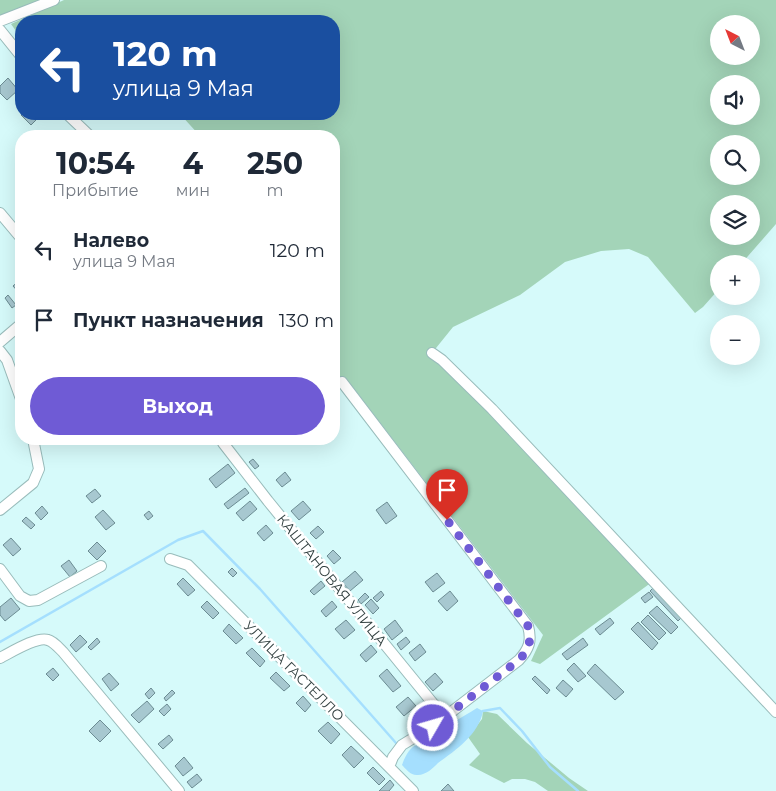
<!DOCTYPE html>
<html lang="ru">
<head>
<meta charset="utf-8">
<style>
  :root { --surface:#fff; --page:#f6f6f7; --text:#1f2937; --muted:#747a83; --accent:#6f5bd5 }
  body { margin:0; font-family:Montserrat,sans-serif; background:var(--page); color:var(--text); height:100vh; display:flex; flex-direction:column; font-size:19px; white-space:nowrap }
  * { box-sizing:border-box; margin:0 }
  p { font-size:16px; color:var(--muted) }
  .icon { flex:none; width:28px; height:28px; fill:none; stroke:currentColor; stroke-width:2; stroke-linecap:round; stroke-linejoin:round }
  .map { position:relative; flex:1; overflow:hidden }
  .drawer { position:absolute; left:15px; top:130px; width:325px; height:315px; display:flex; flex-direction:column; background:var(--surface); border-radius:20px; box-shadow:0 5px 20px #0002 }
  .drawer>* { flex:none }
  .banner { position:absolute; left:15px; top:15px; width:325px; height:105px; border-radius:20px; box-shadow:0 5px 20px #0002; background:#1a4fa0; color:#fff; overflow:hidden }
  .needle { width:32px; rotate:318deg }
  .fabs { position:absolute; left:710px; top:15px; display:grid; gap:10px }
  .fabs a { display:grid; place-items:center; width:50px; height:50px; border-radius:50%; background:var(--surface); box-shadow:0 5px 20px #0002; font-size:25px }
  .pin { position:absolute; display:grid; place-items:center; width:42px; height:42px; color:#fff; margin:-51px -21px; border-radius:50% 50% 50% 0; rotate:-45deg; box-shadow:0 0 5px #0007 }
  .pin .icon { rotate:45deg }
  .me { position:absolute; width:55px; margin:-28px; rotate:52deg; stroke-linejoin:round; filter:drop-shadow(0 0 4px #0008) }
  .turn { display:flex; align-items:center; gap:18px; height:105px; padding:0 15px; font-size:22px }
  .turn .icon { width:65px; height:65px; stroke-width:2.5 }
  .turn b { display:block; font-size:35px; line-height:42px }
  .eta { display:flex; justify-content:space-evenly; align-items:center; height:85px; text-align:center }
  .eta b { font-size:30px; font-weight:700; line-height:35px }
  .primary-button { display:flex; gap:10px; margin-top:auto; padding:10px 15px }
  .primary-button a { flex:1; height:58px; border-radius:30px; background:var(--accent); color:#fff; font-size:20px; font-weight:700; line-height:58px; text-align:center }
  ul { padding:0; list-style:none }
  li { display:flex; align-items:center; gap:15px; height:70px; padding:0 15px }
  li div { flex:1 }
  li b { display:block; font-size:19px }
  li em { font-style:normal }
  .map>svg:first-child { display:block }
</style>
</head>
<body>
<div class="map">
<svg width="776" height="791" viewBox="0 0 776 791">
  <rect width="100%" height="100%" fill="#d6fafa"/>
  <path fill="#a3d4b8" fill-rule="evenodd" d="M0,0h49l-49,18z
    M64,0h712v224l-35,40h-22v25l-16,18 -8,6 -47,-56 -19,-8 -28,2 -36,11 -45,33 -67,32 -21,26 220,229 -112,82 -9,-3 12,-26 -198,-258 -11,5v-246h-134l-20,-22h154v-93h-313v17l-10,-14zM719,24h32v32h-32zM719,84h32v32h-32zM719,144h32v32h-32zM719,204h32v32h-32z
    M483,711l14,3 30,29 42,35 19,13h-40l-13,-9 -10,-3h-13l-8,4 -35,-18 11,-11 -12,-17 14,-18z"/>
  <path fill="#a5dffe" d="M477,708l6,3c-4,23 -27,39 -45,52 -5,5 -12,12 -20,12 -7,1 -12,-6 -16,-10 8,-22 15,-20 34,-28 7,-3 12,-10 18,-15 7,-5 16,-9 23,-14z"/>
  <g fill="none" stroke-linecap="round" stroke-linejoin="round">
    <path stroke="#a5dffe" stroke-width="2.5" d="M0,642l178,-102 25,-9 57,58 136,154
      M483,711l17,-3 22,23 28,36 28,24"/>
  </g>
  <path fill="#a7c8d0" stroke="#6c8c93" d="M8,78l10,12 -11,10 -7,-7v-7z
    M23,114h13l3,3 -8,8 -10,-10z
    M21,279v16l-8,-9z
    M8,295l8,10 -4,3 -7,-10z
    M253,459l6,7 -4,3 -6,-7z
    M228,464l7,9 -19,15 -7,-9z
    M285,472l6,8 -9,7 -6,-7z
    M245,488l4,5 -21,16 -4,-5z
    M95,489l6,7 -9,7 -6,-7z
    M250,501l7,8 -14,12 -7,-8z
    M303,501l8,9 -12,10 -8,-9z
    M387,502l10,14 -11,8 -10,-14z
    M42,506l6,7 -7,7 -6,-7z
    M103,510l12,13 -9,7 -11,-13z
    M149,511l4,5 -5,4 -4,-5z
    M26,517l9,8 -4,4 -9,-8z
    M266,525l7,8 -9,8 -7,-8z
    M318,526l6,6 -8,7 -6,-6z
    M11,538l10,11 -8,7 -10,-11z
    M97,542l9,9 -9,9 -9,-9z
    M333,550l8,8 -7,6 -7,-8z
    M69,560l8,11 -7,6 -9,-11z
    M232,568l5,5 -4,4 -5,-5z
    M355,571l8,9 -13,11 -8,-9z
    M437,573l8,10 -12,9 -8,-10z
    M183,578l12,12 -7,6 -11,-12z
    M321,581l4,5 -11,9 -4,-4z
    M654,587l29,29 -5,5 -28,-30z
    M381,591l3,4 -7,7 -4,-4z
    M450,591l8,10 -11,10 -9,-10z
    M649,592l4,5 -8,6 -4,-5z
    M365,593l4,4 -8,7 -3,-4z
    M11,598l9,11 -15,12 -5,-6v-8z
    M371,599l8,9 -6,6 -8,-9z
    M207,601l12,12 -6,6 -12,-12z
    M332,601l5,6 -11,10 -5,-6z
    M657,606l21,21 -7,7 -22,-21z
    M648,615l18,18 -7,7 -18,-18z
    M610,618l4,5 -14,12 -5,-6z
    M346,620l9,10 -11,9 -9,-10z
    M395,620l8,11 -11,9 -8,-11z
    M638,622l20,21 -6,7 -21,-21z
    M229,624l14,14 -7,6 -13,-13z
    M80,635l7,7 -11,10 -6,-7z
    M406,637l4,5 -9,8 -4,-6z
    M97,638l3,4 -9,8 -3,-3z
    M583,638l5,7 -21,15 -5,-6z
    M420,644l6,8 -11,9 -6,-8z
    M371,645l6,7 -11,10 -6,-7z
    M252,648l13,13 -5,6 -14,-14z
    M574,663l12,13 -8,6 -11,-12z
    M595,664l29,28 -9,8 -28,-27z
    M53,668l6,7 -6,6 -7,-7z
    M387,669l14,17 -8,6 -14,-16z
    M276,672l14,14 -6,5 -14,-13z
    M109,673l10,11 -8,7 -9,-12z
    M435,673l8,9 -10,9 -8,-9z
    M535,676l15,14 -3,4 -15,-15z
    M563,680l10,9 -7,8 -10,-9z
    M151,688l4,5 -6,6 -4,-5z
    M172,690l3,3 -9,8 -2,-3z
    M303,696l8,9 -6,7 -9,-9z
    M408,697l8,9 -12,10 -8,-9z
    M147,701l7,8 -15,14 -8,-8z
    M167,704l4,5 -7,7 -5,-5z
    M427,713l4,5 -15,14 -5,-5z
    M100,720l11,11 -11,11 -11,-11z
    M328,722l12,12 -9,10 -13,-13z
    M169,735l4,5 -10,9 -5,-5z
    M351,746l13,12 -10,10 -12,-13z
    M184,757l9,11 -10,8 -8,-10z
    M373,767l12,12 -6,6 -12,-12z
    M197,774l5,6 -10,8 -5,-6z
    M390,780l4,5 -5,6h-10z
    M448,784l6,7h-13z"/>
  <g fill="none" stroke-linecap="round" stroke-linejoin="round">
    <g stroke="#99bcbb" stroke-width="12">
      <path id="minor" d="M0,21l54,-21
        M0,30l21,26
        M67,114l23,22
        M0,213l21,25
        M0,342l21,-18
        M0,351l7,9 14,39
        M432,353l10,7 50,49 284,303
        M342,382l186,244c4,15 1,23 -9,34l-86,66 -31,19 -9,12 -4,10
        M223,443l45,58 176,216
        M0,510l33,-27 6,-14 -6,-30
        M170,559l18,6 225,226
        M0,569l20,27 9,5 9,-1 63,-34
        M0,658c10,-5 37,-22 48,-18 5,1 11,8 15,12l116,139"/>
    </g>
    <use href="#minor" stroke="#fff" stroke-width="10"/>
  </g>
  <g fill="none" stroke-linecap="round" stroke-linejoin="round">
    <path stroke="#6f5bd5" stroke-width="9" stroke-dasharray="0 16.2" d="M433,726l86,-66c10,-11 13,-19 9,-34l-81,-106"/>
  </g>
  <g text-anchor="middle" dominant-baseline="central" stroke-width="5" stroke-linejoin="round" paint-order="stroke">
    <g font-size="14" fill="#324040" stroke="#fff">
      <text transform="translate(332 580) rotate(51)">КАШТАНОВАЯ УЛИЦА</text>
      <text transform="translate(294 671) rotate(45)">УЛИЦА ГАСТЕЛЛО</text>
    </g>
  </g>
</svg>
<div class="fabs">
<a><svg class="needle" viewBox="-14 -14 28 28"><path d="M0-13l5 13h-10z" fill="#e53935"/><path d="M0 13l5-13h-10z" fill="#747a83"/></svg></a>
<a><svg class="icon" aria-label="sound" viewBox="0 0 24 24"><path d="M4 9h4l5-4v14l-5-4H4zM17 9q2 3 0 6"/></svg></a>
<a><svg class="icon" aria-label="search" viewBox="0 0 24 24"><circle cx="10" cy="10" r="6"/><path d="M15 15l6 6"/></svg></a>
<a><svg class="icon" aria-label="layers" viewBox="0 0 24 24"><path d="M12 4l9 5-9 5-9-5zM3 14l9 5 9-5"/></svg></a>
<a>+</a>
<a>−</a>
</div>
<div class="pin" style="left:447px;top:520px;background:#d93025"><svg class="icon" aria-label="arrive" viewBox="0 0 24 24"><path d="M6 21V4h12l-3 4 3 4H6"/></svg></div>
<svg class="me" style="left:433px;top:726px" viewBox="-20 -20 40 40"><circle r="17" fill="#6f5bd5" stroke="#fff" stroke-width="3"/><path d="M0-11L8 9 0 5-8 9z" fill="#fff"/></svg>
<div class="banner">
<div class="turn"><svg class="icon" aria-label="left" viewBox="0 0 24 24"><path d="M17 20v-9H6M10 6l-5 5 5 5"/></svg><div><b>120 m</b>улица 9 Мая</div></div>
</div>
<section class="drawer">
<div class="eta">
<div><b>10:54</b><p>Прибытие</p></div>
<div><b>4</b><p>мин</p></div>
<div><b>250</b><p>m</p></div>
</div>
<ul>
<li><svg class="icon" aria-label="left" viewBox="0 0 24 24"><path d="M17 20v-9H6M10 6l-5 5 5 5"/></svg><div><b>Налево</b><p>улица 9 Мая</p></div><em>120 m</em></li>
<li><svg class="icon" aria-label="arrive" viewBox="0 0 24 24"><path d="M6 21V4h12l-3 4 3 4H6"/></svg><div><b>Пункт назначения</b></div><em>130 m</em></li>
</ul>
<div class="primary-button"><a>Выход</a></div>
</section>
</div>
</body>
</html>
